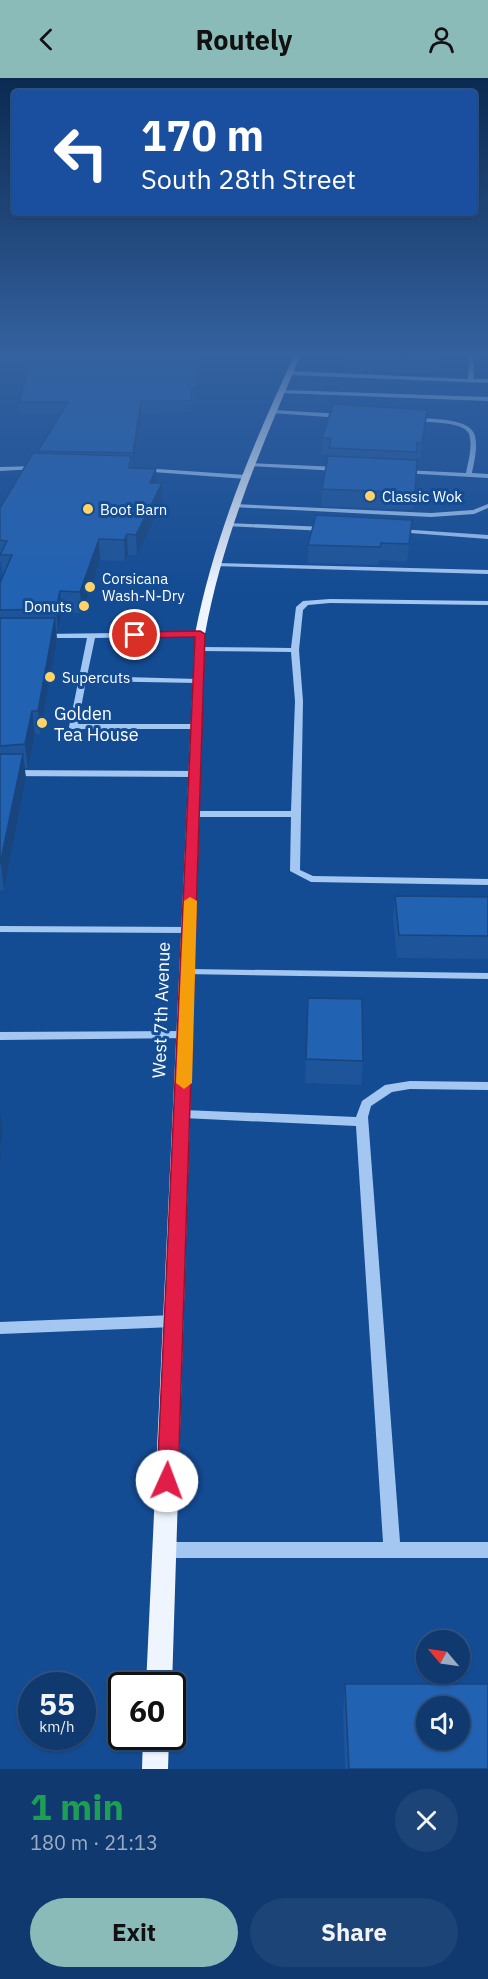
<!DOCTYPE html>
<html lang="en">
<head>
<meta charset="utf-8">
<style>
  :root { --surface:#0f396f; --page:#1d4477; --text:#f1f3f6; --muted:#9bacc3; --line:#2f5382; --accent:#8bbbb9 }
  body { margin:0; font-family:"IBM Plex Sans",sans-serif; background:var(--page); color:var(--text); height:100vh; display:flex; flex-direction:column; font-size:22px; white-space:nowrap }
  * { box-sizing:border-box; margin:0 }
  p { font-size:20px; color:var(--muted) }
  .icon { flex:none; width:33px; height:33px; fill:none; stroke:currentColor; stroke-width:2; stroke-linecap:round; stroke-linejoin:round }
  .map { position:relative; height:1691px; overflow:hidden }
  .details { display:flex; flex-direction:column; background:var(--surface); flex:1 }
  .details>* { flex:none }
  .guide { position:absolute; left:12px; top:12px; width:465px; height:126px; border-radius:6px; box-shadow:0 2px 4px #0004,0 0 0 2px var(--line); background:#1a4fa0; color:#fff; overflow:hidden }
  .needle { width:39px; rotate:299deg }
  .fabs { position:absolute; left:416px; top:1552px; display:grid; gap:12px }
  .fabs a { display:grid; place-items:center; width:54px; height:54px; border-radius:50%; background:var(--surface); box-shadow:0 2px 4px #0004,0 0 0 2px var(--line); font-size:30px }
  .speed { position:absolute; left:18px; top:1594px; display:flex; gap:12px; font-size:30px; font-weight:700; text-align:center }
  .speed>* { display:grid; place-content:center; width:78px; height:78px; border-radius:50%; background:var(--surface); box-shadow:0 2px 4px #0004,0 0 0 2px var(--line); line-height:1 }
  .speed small { font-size:15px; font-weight:400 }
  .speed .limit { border:3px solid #111; border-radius:9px; background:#fff; color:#111 }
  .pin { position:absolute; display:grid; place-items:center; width:51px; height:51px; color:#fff; margin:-26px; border:3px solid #fff; border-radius:50%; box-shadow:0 2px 6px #0007 }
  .me { position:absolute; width:66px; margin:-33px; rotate:2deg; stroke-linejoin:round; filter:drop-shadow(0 0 4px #0008) }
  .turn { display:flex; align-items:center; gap:21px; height:126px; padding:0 30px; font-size:27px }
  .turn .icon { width:78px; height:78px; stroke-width:2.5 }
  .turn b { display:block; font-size:42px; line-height:51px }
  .round { display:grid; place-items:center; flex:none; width:63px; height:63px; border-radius:32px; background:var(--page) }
  .summary { display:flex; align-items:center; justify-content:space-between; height:102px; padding:0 30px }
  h1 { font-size:36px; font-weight:700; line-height:45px; color:#1e9e55 }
  .cta { display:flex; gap:12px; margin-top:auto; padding:12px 30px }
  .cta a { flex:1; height:69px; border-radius:36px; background:var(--accent); color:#111; font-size:24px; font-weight:700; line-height:69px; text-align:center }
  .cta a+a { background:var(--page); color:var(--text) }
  header { display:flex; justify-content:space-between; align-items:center; height:78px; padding:0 30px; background:var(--accent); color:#111; font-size:27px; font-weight:700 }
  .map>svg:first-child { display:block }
</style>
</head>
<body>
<header><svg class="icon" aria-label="back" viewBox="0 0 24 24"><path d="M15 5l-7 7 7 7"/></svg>Routely<svg class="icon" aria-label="person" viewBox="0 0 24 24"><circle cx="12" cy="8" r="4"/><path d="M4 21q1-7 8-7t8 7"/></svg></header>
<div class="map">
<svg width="488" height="1691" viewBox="0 0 488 1691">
  <rect width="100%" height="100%" fill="#144c94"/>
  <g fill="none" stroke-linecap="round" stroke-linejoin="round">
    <path fill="#a4c7f2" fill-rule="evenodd" d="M0,276h47l2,1 -2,1h-47z
      M465,276h4l4,4 1,21h14v4l-198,-8 -3,-2 3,-2 178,8 1,-21z
      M282,312l206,7v4l-208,-8z
      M273,332l69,4 3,2 -3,2 -71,-5v-2z
      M411,340c16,1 60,-1 64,18 3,12 -1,26 -3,37l16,1v4l-86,-5 -1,-1 3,-2 62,3c2,-11 7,-27 3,-39 -6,-14 -47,-11 -60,-13l-1,-1z
      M251,385l87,4 3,2 -3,2 -89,-5v-2z
      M38,388v2l-2,1 -36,2v-4z
      M142,390l104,7 3,2 -3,2 -106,-8v-2z
      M234,426l197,9 42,-3 15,-6v4l-14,6 -43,3 -199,-10v-2z
      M227,445l99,4 3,2 -3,2 -101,-5v-2z
      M399,451l89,6v4l-91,-7 -1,-1z
      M216,485l272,7v4l-274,-8 -1,-1z
      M330,521l158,2v4l-158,-2 -22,2 -5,5 -4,40 4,51 -3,169 13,6 175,3v6l-177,-3 -21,-11 1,-54h-97l-5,-3 5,-3h97l4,-110 -4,-49 -92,-1 -4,-2 4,-2 92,1 5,-41 7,-6z
      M200,554l4,2 -1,2 -108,2 -8,38 111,3 4,2 -4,2 -112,-2 -8,43h118l3,1v4h-129l-1,-2 18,-89h-43l-4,-2 1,-2z
      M0,692l195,1 5,3 -5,3 -195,-1z
      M0,848l189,1 5,3 -5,3 -189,-1z
      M189,891l299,4v6l-303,-5 -1,-2 1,-2z
      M186,953l4,1 2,3 -2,3 -190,2v-8z
      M410,1003l78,1v8l-78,-1 -18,3 -21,14 -3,11 32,425h88v16h-324l-6,-2 -2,-6 2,-6 6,-2h219l-27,-416 -173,-8 -4,-1 -2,-3 2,-3 4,-1 173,7 6,-16 23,-16z
      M174,1237l5,2 2,4 -2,4 -5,2 -174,7v-12z"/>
    <path fill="#eff5ff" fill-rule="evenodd" d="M295,276h6c-39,92 -78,181 -96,280l-33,1052h-26l49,-1052c19,-98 58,-190 100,-280z
      M143,1659h26l-1,32h-26z"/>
  </g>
  <path fill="#1d549a" d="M196,276l1,45h-5l-1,13 -50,1 -8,53h-1v2l24,15 6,20 -25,52h-9l-3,6 -25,-1 -18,53h-20l-4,18h-2l1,9 -17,94h-5l-7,34h-4l2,10 -22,112h-4v-307l3,-7 -2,-15h-1v-53l39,-55 -1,-2 23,-38 -41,1 -1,-12z
    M348,276h87l-3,21 -86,-4z
    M426,347l-5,33h-4l-4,52 -91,-4v-17l7,-35h-7v-16z
    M410,459l-3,25 -27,-2 -1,5 -71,-2v-18z
    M395,818l93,1v62l-91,-1 -4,-39z
    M308,920l55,63 -2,24 -56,-2z
    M345,1606l143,85h-143l-2,-57z"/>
  <path fill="#18457d" d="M141,323v12l-8,53v-13z
    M427,332l-1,15 -5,33 1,-15z
    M156,391l1,18 -7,-4z
    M162,405v20l-25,52 -1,-20z
    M127,456l1,21 -3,6 -1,-21z
    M99,461l1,21 -18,53 -2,-21z
    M60,513l2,22 -4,18 -2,-22z
    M55,540l2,22 -17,94 -2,-23z
    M32,633l3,23 -7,34 -3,-24z
    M23,676l3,24 -22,112 -3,-26z
    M0,1033l3,21 -3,14z
    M0,1070l1,10 -1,8z"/>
  <path fill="#2262b3" stroke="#18457d" stroke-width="1.5" fill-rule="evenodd" d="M33,276h163l1,34h-5l-1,13h-50l-8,52 -95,-2 30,-49h-49z
    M348,276h87l-1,7 -87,-4z
    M333,326l94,6 -5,33 -5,-1v10l-88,-4 2,-9 -9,-1z
    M33,375l98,3 -2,12 27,1 -6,14h12l-26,52 -9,-1 -3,6 -25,-1 -19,53 -20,-1 -4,18 -56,1v-27l12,-28h-12l7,-14 -7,-1v-32z
    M328,378l89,4 -2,33 -93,-4z
    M316,437l96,5 -3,24 -28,-1 -1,4 -72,-2z
    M0,540h55l-17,93h-6l-7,33 -25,2z
    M0,676h23l-23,110z
    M395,818l93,1v39l-89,-1z
    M308,920l54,1 1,62 -57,-2z
    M345,1606h143v85h-139zM426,1629h33v33h-33z"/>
  <linearGradient id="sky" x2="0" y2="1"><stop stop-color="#0b2a51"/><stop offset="0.54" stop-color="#34619f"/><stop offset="1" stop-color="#34619f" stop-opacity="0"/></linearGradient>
  <rect width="488" height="512" fill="url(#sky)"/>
  <path fill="#e11d48" stroke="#92132f" stroke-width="1.5" d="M200,553l5,3 -27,847 -3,7 -8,3 -7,-3 -3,-7 38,-844 -60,1 -5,-3 5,-3z"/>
  <path fill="#f59e0b" d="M190,819l7,4 -5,182 -8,6 -8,-6 8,-182z"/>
  <g fill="#ffd365" stroke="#144c94" stroke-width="2">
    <circle cx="370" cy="418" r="6"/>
    <circle cx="88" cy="431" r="6"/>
    <circle cx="90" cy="509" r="6"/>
    <circle cx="84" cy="528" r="6"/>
    <circle cx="50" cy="599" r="6"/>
    <circle cx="42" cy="645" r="6"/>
  </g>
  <g text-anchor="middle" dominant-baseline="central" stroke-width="6" stroke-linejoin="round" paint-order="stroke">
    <g font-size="15" fill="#fff" stroke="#144c94" text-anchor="start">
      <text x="382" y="418">Classic Wok</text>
      <text x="100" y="431">Boot Barn</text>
      <text x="102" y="500">Corsicana<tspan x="102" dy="17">Wash-N-Dry</tspan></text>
      <text x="72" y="528" text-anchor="end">Donuts</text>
      <text x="62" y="599">Supercuts</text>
    </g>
    <g font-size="18" fill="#fff" stroke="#144c94" text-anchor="start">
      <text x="54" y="635">Golden<tspan x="54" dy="21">Tea House</tspan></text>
    </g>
    <g font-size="18" fill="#fff" stroke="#144c94">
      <text transform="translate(161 932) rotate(-88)">West 7th Avenue</text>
    </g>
  </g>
</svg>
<div class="fabs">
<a><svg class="needle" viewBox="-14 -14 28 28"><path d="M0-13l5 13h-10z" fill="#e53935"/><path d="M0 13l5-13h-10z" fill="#9bacc3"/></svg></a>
<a><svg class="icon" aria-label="sound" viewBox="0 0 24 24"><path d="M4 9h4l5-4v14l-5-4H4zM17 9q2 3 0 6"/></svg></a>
</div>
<div class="speed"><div>55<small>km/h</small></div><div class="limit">60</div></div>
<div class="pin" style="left:135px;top:557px;background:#d93025"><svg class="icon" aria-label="arrive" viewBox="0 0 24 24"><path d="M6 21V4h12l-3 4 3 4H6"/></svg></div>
<svg class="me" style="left:167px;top:1403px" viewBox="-20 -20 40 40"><circle r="19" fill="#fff"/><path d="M0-13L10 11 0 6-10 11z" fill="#e11d48"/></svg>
<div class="guide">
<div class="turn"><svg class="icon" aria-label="left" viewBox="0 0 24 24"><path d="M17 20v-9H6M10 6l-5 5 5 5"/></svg><div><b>170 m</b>South 28th Street</div></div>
</div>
</div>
<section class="details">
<div class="summary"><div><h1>1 min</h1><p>180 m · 21:13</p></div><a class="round"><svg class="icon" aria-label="close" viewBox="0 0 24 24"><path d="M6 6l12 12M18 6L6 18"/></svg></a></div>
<div class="cta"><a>Exit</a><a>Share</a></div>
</section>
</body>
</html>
